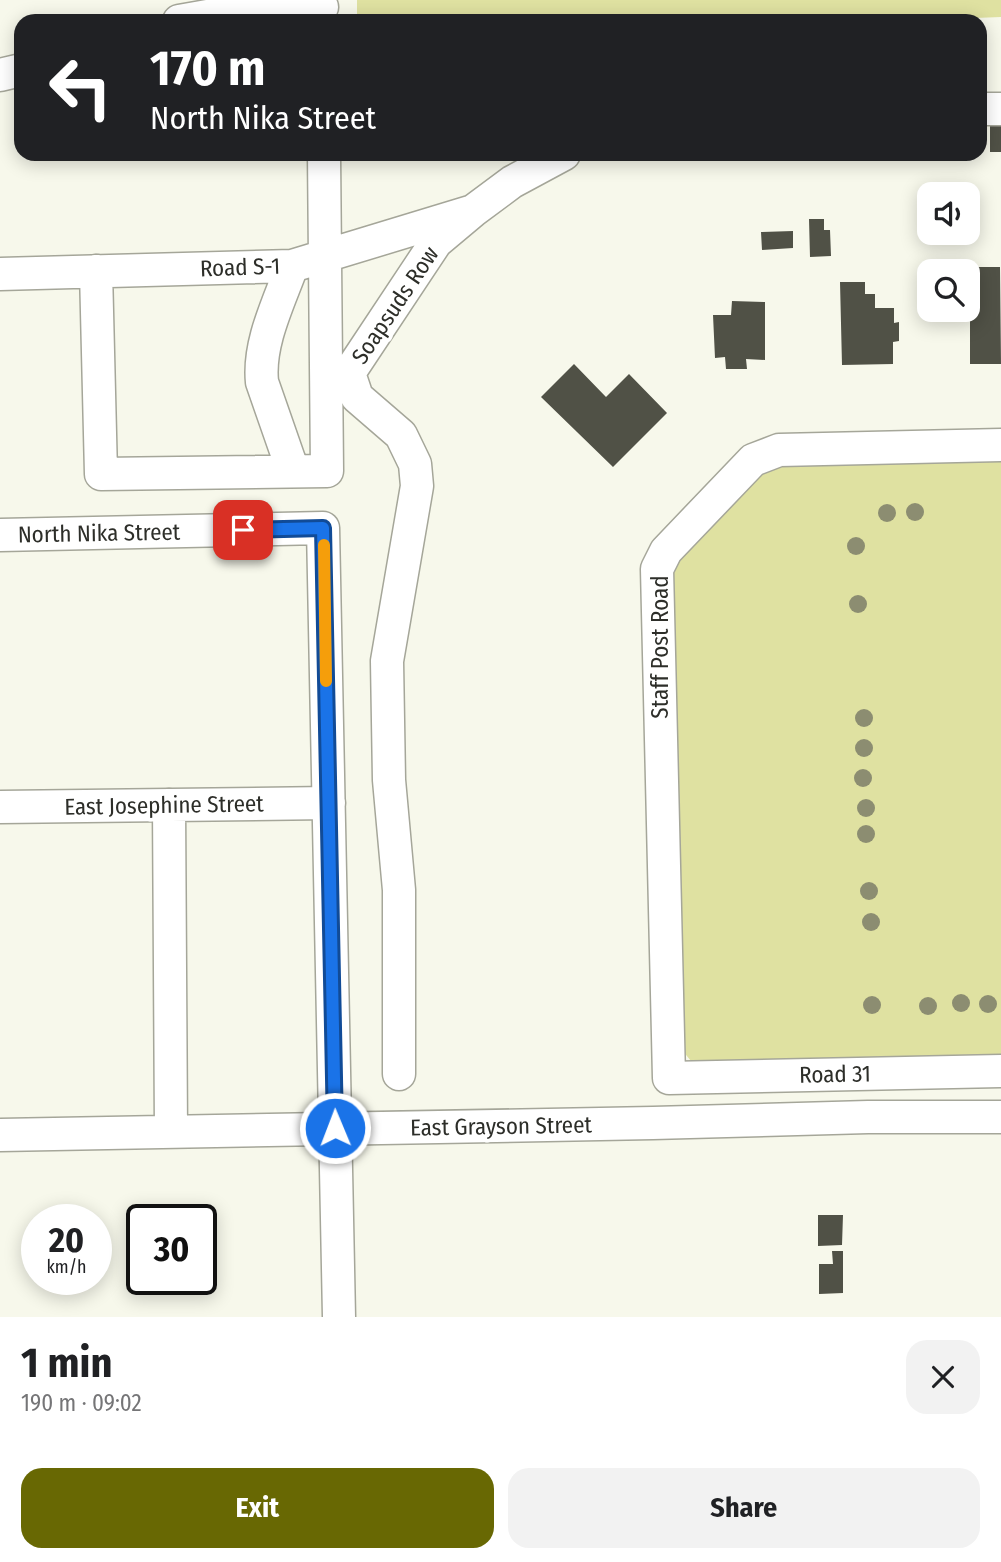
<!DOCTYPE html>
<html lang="en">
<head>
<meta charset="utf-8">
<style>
  :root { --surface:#fff; --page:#f2f2f2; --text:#202124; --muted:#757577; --accent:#686803 }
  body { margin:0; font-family:"Fira Sans Condensed",sans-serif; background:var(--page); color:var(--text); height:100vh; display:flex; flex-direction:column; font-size:26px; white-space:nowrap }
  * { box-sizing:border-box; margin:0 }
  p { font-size:23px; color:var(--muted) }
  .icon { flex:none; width:38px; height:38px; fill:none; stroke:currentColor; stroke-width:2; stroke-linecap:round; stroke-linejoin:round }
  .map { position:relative; height:1317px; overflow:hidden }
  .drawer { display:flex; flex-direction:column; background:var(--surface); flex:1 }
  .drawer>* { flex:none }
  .top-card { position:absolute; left:14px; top:14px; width:973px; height:147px; border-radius:21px; box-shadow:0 4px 18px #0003; background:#202124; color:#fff; overflow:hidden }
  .controls { position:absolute; left:917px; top:182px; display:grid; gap:14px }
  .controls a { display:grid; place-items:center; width:63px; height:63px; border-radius:14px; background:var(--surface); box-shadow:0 4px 18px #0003; font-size:35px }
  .speed { position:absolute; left:21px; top:1204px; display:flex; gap:14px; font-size:35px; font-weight:700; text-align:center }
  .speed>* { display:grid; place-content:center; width:91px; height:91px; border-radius:50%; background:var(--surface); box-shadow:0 4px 18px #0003; line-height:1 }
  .speed small { font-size:18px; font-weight:400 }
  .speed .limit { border:4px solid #111; border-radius:10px; background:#fff; color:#111 }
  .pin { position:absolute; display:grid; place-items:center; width:60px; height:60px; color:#fff; margin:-30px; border-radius:14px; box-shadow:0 4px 10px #0006 }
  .me { position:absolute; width:77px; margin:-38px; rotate:359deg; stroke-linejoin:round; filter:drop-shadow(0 0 5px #0008) }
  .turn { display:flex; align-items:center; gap:24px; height:147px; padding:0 21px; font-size:32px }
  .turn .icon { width:91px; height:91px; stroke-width:2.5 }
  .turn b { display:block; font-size:49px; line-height:60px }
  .round { display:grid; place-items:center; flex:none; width:74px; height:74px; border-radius:21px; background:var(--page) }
  .headline { display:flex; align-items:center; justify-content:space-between; height:119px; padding:0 21px }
  h1 { font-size:42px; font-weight:700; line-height:52px }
  .primary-button { display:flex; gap:14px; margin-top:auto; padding:14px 21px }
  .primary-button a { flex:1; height:80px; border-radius:21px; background:var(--accent); color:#fff; font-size:28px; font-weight:700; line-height:80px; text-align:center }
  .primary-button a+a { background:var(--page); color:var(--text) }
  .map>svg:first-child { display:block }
</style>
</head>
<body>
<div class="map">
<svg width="1001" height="1317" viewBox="0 0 1001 1317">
  <rect width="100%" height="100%" fill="#f7f8eb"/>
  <path fill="#dfe1a1" d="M357,0h644v17l-105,4h-539z
    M1001,459v599l-283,7 -27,-4 -9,-11 -13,-408 6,-87 91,-91z"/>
  <path fill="#505146" d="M1001,119v33h-11v-32z
    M738,154h63v4l-63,1z
    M809,219h15v11h6l1,26 -21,1z
    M793,231v17l-31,2 -1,-18z
    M970,267h30l1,97h-31z
    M840,282h25v12h10v14h19v15l5,-1v19l-6,1v22l-51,1z
    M732,301l33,1v58l-19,-1 1,10h-21l-1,-12 -10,1 -2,-43h18z
    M574,364l32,33 23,-23 38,39 -54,54 -72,-70z
    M818,1215h25l-1,30 -24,1z
    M832,1251h11v42l-24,1v-30h14z"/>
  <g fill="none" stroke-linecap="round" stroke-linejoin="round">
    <g stroke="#a5a699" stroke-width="35">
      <path id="minor" d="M179,21l91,-16 52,2
        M0,75l21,-5
        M980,109h21
        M292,266c-13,36 -34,77 -30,116l31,89
        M96,271l5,203 226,-3 -3,-317
        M0,274l292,-8 181,-55
        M331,373h18l87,-131 37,-31 39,-29 52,-28
        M349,373l8,24 44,38 14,29 2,22 -30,175 2,119 10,110v184
        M1001,445l-222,5 -26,10 -87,91 -9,18 12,509 332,-7
        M0,535l323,-7 16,789
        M169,805l2,327
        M0,807l329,-4
        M0,1135l653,-12 215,-6h133"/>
    </g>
    <use href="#minor" stroke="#fff" stroke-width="32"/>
  </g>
  <g fill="#8c8d71">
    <circle cx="915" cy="512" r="9"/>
    <circle cx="887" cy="513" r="9"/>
    <circle cx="856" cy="546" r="9"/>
    <circle cx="858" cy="604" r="9"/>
    <circle cx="864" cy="718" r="9"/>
    <circle cx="864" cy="748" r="9"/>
    <circle cx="863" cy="778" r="9"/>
    <circle cx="866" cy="808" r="9"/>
    <circle cx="866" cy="834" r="9"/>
    <circle cx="869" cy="891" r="9"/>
    <circle cx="871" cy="922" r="9"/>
    <circle cx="961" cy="1003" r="9"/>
    <circle cx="988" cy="1004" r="9"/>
    <circle cx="872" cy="1005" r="9"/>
    <circle cx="928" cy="1006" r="9"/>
  </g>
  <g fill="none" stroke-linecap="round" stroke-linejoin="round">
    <g stroke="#114b97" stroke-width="18">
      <path id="route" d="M243,530l80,-2 12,600"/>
    </g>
    <use href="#route" stroke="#1a73e8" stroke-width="12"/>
    <path stroke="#f59e0b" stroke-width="12" d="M324,545l2,136"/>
  </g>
  <g text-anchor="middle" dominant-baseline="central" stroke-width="7" stroke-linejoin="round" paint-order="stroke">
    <g font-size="23" fill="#2d2e29" stroke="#fff">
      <text transform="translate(240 267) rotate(-2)">Road S-1</text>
      <text transform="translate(395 305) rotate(-56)">Soapsuds Row</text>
      <text transform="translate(99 533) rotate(-1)">North Nika Street</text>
      <text transform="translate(660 647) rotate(-90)">Staff Post Road</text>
      <text transform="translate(164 805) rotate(-1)">East Josephine Street</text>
      <text transform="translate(835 1074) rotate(-1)">Road 31</text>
      <text transform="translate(501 1126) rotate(-1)">East Grayson Street</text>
    </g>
  </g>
</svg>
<div class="controls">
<a><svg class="icon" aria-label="sound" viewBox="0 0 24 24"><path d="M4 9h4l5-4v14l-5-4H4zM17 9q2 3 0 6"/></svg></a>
<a><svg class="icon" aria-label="search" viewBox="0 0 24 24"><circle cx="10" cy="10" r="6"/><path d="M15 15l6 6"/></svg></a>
</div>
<div class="speed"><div>20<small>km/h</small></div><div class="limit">30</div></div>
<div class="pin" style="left:243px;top:530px;background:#d93025"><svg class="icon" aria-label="arrive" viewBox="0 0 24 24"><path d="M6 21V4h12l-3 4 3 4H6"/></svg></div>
<svg class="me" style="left:335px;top:1128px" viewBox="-20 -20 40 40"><circle r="17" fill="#1a73e8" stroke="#fff" stroke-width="3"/><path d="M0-11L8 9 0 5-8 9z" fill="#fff"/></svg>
<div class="top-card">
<div class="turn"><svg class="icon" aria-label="left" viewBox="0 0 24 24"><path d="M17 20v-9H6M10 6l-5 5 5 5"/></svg><div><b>170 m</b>North Nika Street</div></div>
</div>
</div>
<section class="drawer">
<div class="headline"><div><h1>1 min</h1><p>190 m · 09:02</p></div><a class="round"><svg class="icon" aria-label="close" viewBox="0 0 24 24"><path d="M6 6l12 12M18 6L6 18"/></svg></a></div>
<div class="primary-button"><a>Exit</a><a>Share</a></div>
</section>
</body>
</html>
